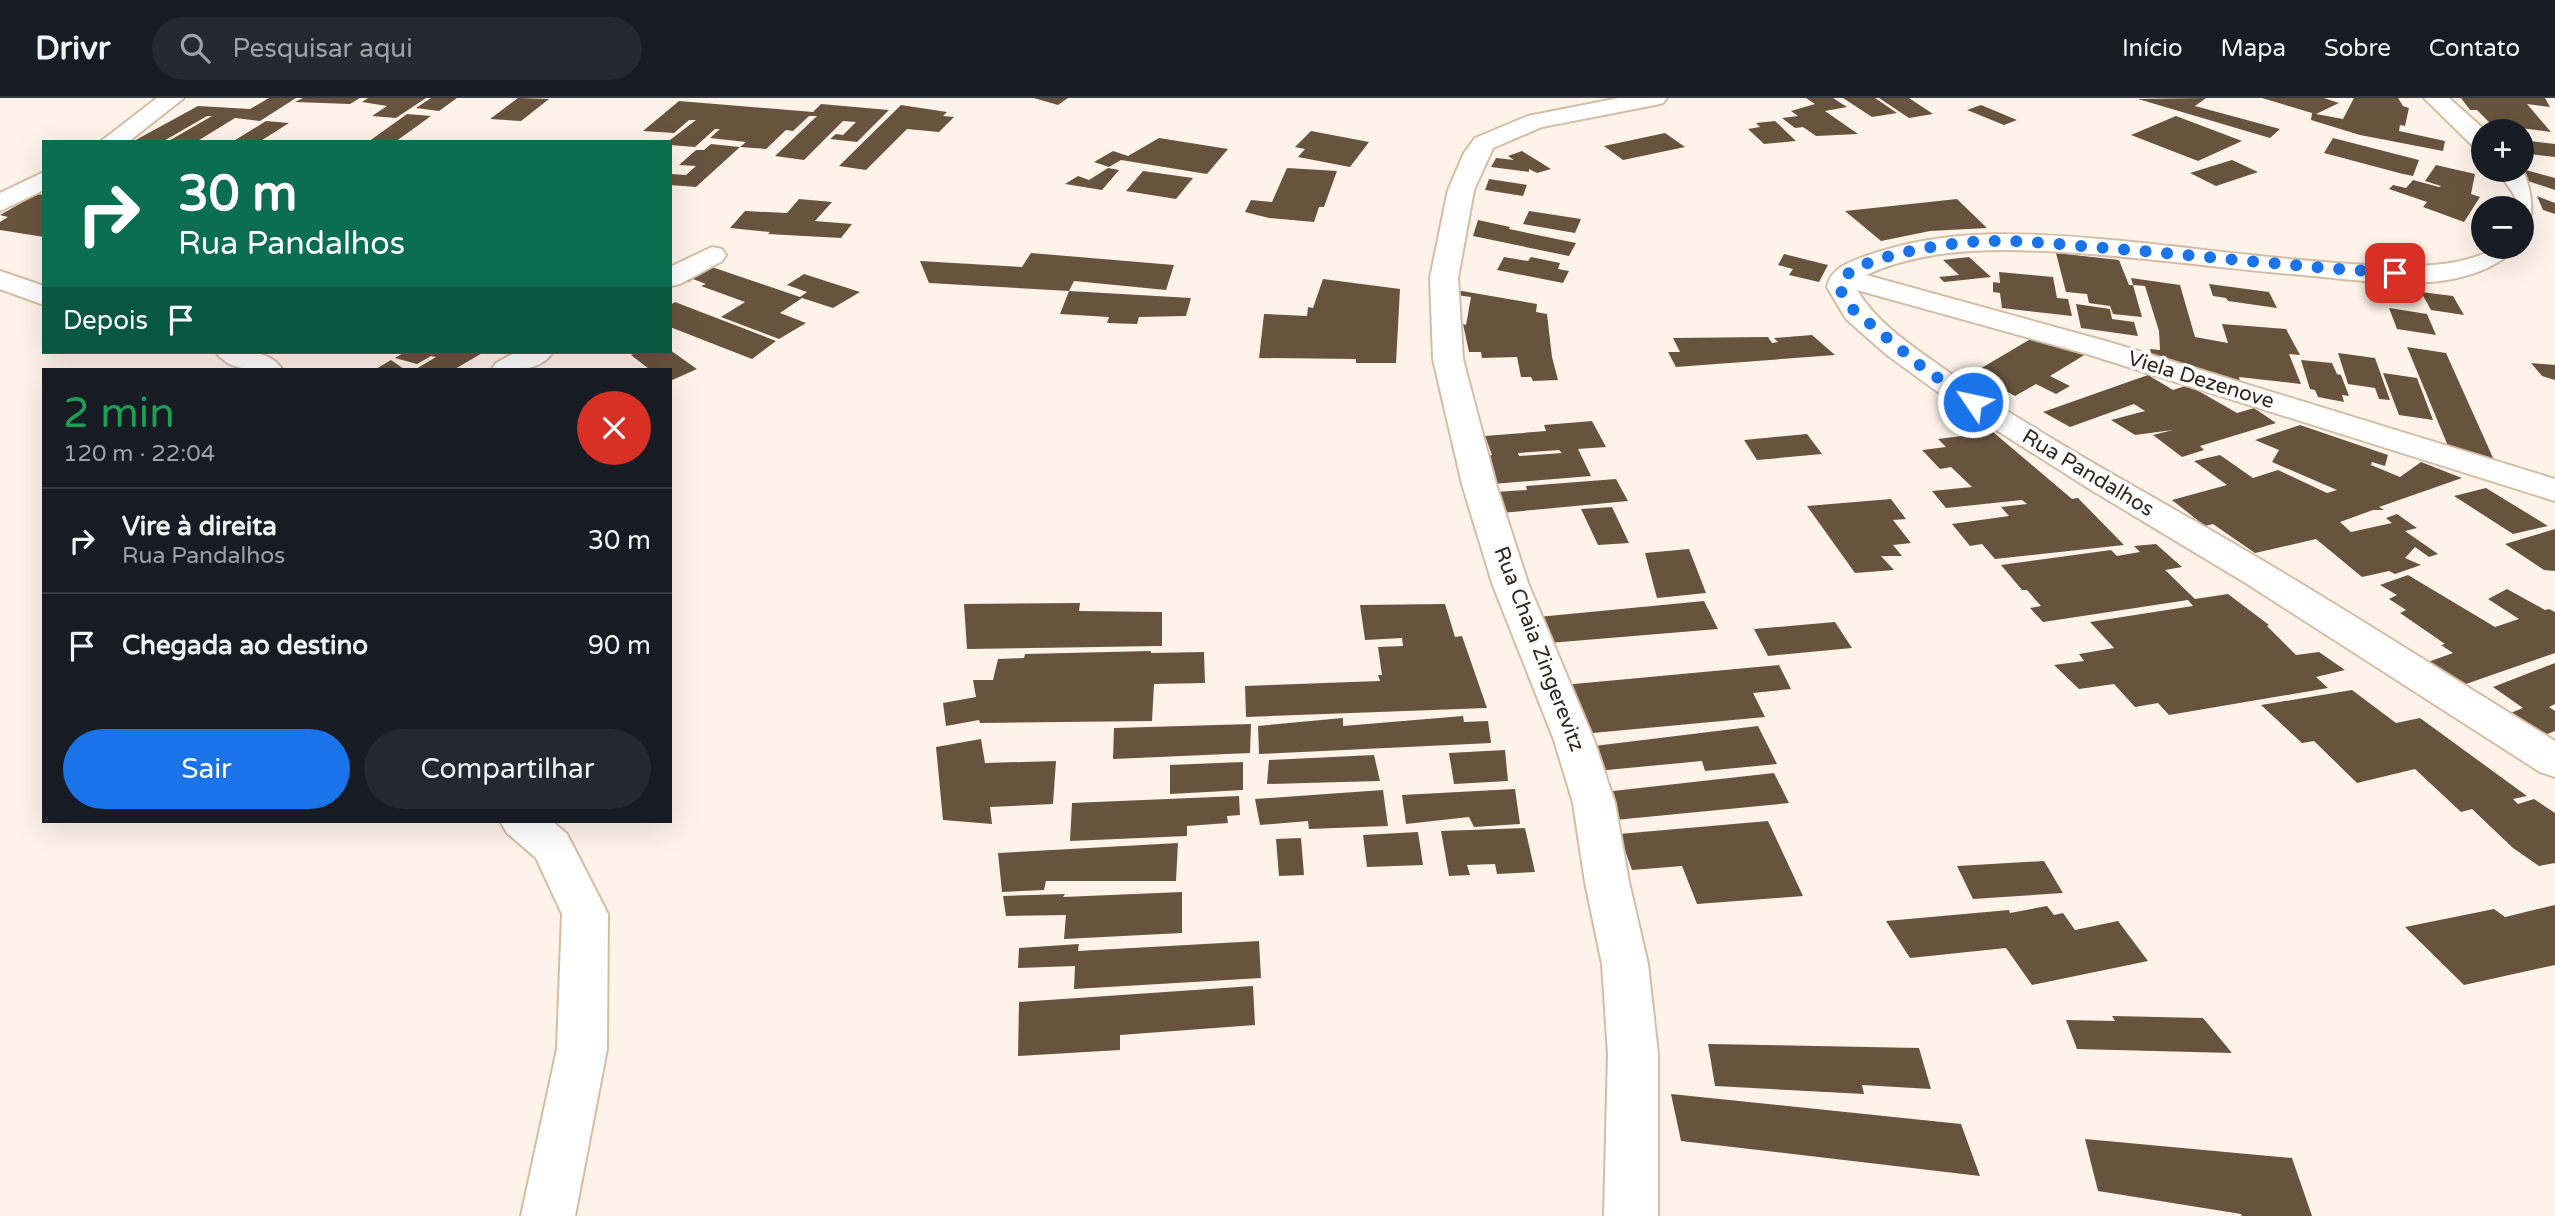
<!DOCTYPE html>
<html lang="pt">
<head>
<meta charset="utf-8">
<style>
  :root { --surface:#171b24; --page:#242831; --text:#f1f3f6; --muted:#9ea1a6; --line:#363941; --accent:#1a73e8 }
  body { margin:0; font-family:"Varela Round",sans-serif; background:var(--page); color:var(--text); height:100vh; display:flex; flex-direction:column; font-size:26px; white-space:nowrap }
  * { box-sizing:border-box; margin:0 }
  p { font-size:23px; color:var(--muted) }
  .icon { flex:none; width:38px; height:38px; fill:none; stroke:currentColor; stroke-width:2; stroke-linecap:round; stroke-linejoin:round }
  .map { position:relative; flex:1; overflow:hidden }
  .panel { position:absolute; left:42px; top:270px; width:630px; height:455px; display:flex; flex-direction:column; background:var(--surface); border-radius:0px; box-shadow:0 7px 28px #0002 }
  .panel>* { flex:none }
  .guide { position:absolute; left:42px; top:42px; width:630px; height:214px; border-radius:0px; box-shadow:0 7px 28px #0002; background:#0b6e4f; color:#fff; overflow:hidden }
  .tools { position:absolute; left:2471px; top:21px; display:grid; gap:14px }
  .tools a { display:grid; place-items:center; width:63px; height:63px; border-radius:50%; background:var(--surface); box-shadow:0 7px 28px #0002; font-size:35px }
  .pin { position:absolute; display:grid; place-items:center; width:60px; height:60px; color:#fff; margin:-30px; border-radius:14px; box-shadow:0 4px 10px #0006 }
  .me { position:absolute; width:77px; margin:-38px; rotate:304deg; stroke-linejoin:round; filter:drop-shadow(0 0 5px #0008) }
  .turn { display:flex; align-items:center; gap:24px; height:147px; padding:0 21px; font-size:32px }
  .turn .icon { width:91px; height:91px; stroke-width:2.5 }
  .turn b { display:block; font-size:49px; line-height:60px }
  .then { display:flex; align-items:center; height:66px; padding:0 21px; background:#0003; gap:14px; font-size:26px }
  .round { display:grid; place-items:center; flex:none; width:74px; height:74px; border-radius:37px; background:var(--page) }
  .head { display:flex; align-items:center; justify-content:space-between; height:119px; padding:0 21px }
  h1 { font-size:42px; font-weight:600; line-height:52px; color:#1e9e55 }
  .cta { display:flex; gap:14px; margin-top:auto; padding:14px 21px }
  .cta a { flex:1; height:80px; border-radius:42px; background:var(--accent); color:#fff; font-size:28px; font-weight:600; line-height:80px; text-align:center }
  .cta a+a { background:var(--page); color:var(--text) }
  ul { padding:0; list-style:none }
  li { display:flex; align-items:center; gap:21px; height:105px; padding:0 21px; border-top:2px solid var(--line) }
  li div { flex:1 }
  li b { display:block; font-size:26px }
  li em { font-style:normal }
  header { display:flex; align-items:center; gap:42px; box-sizing:border-box; height:98px; padding:0 35px; background:var(--surface); border-bottom:2px solid var(--line) }
  header strong { font-size:33px }
  nav { display:flex; gap:38px; margin-inline-start:auto; font-size:24px }
  .search { width:490px; height:63px; background:var(--page); display:flex; align-items:center; gap:18px; box-sizing:border-box; padding:0 24px; border-radius:38px; color:var(--muted); font-size:26px }
  .map>svg:first-child { display:block }
</style>
</head>
<body>
<header>
<strong>Drivr</strong>
<div class="search"><svg class="icon" aria-label="search" viewBox="0 0 24 24"><circle cx="10" cy="10" r="6"/><path d="M15 15l6 6"/></svg>Pesquisar aqui</div>
<nav><a>Início</a><a>Mapa</a><a>Sobre</a><a>Contato</a></nav>
</header>
<div class="map">
<svg width="2555" height="1118" viewBox="0 0 2555 1118">
  <rect width="100%" height="100%" fill="#fdf3e9"/>
  <path fill="#68533e" fill-rule="evenodd" d="M269,0h27l-36,23 -25,-3 -39,24h-29l45,-26h-5l-45,26h-30l66,-36 52,3z
    M303,0h57l-10,6 -55,-2z
    M368,0h58l-30,20 -24,-2 15,-10 -25,-4z
    M431,0h26l-18,13 -23,-3z
    M518,0l31,1 -28,22 -31,-2z
    M1034,0h34l-10,7z
    M1806,0h27l14,9 -22,4 33,23 -42,2 -13,-9 -8,1 -13,-10 16,-2 -7,-5 24,-7z
    M1843,0h32l22,15 -25,4z
    M1879,0h30l24,16 -24,4z
    M2206,0l-11,8 85,23 -10,9 -132,-39z
    M2262,0h62l15,5 -23,11 27,5 11,-21h44l5,8 6,2 -4,18 -5,-1 -1,6 46,10 -2,10 -83,-16 -49,-15 1,-7z
    M2461,0h84l5,9 -23,-3 24,28 -60,-8 -14,-14h-7z
    M679,3l134,11 8,-8 68,6 -32,32 -27,-3 6,-5 7,1 13,-13 -13,-1 -39,39 -29,-4 42,-40h-8l-16,15 -7,-1 -20,19 -26,-2 -44,40 -26,-2v-11l16,1 10,-9 -17,-1 17,-15h8l7,-6 29,3 6,-5 -36,-4 10,-9h-5l-20,18 -25,-2v-5l26,-20h-7l-15,13 -31,-2z
    M901,7l46,7 -4,4 11,1 -15,15 -32,-3 -41,41 -27,-4z
    M1981,7l36,15 -13,5 -37,-15z
    M407,16l24,2 -36,26h-27z
    M2176,18l66,25 -44,20 -67,-26z
    M266,23l23,2 -30,19h-27z
    M1775,23l21,20 -32,3 -16,-15 12,-2 -4,-4z
    M1311,33l58,11 -19,25 -52,-10 7,-8 -10,-2z
    M1665,35l20,14 -62,13 -19,-14z
    M1159,40l69,11 -21,25 -86,-14 -12,7 -15,-5 19,-11 15,5z
    M2333,40l86,22 -6,16 -10,-2 -79,-21z
    M2522,42l33,4v13l-33,-4z
    M1522,53l29,18 -14,4 -8,-4v3l-38,-5 5,-9 18,2 -6,-4z
    M2232,62l26,12 -42,14 -26,-13z
    M2436,67l39,9 -4,20 9,3 -16,25 -41,-15 4,-5 -38,-13 4,-4 13,3 7,-8 26,7 2,-1 -16,-5z
    M1108,70l11,2 -17,20 -37,-6 13,-8 11,4z
    M1287,70l50,3 -13,36h-5l-5,15 -45,-4 -24,-6 6,-12 21,2z
    M2522,71l33,9v12l-27,-9 -11,-11z
    M1143,73l50,7 -17,21 -50,-8z
    M1489,81l38,6 -4,11 -38,-6z
    M37,96l7,1v42l-44,-7v-8l8,-5 -8,-2z
    M2537,98l18,7v11l-12,-4z
    M799,101l33,3 -17,19 37,3 -11,14 -73,-4 2,-2 -40,-4 15,-17 42,2z
    M1957,101l30,29 -57,3 -49,10 -36,-30z
    M1529,113l52,8 -6,14 -52,-9z
    M1478,122l32,7 -1,2 67,14 -7,13 -96,-20z
    M1031,155l143,12 -8,25 -92,-9 -5,10 -140,-8 -9,-22 102,6z
    M2056,155l63,7 10,25h4l-2,-7 49,7 15,52 33,6 -6,-19 64,5 14,26 -11,-1 12,30 -62,-7 1,5 -88,-26 -2,-7 10,1 -1,-19 -14,-45 -12,-1 9,32 -29,-3 -3,-8 -21,-3 -2,-9 -21,-2z
    M1784,156l44,11 -9,17 -30,-7 4,-6 -15,-4z
    M1504,159l24,4 3,-4 29,6 -2,6 11,2 -6,12 -66,-13z
    M1969,159l22,20 -47,5 -5,-5 20,-2 -16,-15z
    M703,166l97,33 7,-5 -20,-7 17,-11 56,18 -27,16 -31,-10 -22,15 26,10 -27,16 -58,-22 24,-15 -44,-16 5,-2 -13,-5 -4,3 -9,-4z
    M1999,174l54,5 4,21 11,1 4,17 -70,-8 -2,-15 -7,-1v-10l7,1z
    M1323,181l77,10 -4,74h-40v-4l-97,-1 5,-44 43,2 1,-9 5,1z
    M2209,186l60,8 8,16 -49,-7 -2,-3 -13,-2z
    M1456,192l81,14 -1,8 11,2 5,43 6,23 -25,1 -2,-4h-10l-4,-20 -35,1 -1,-6h-12l-6,-28 3,1 5,-28 -15,-2z
    M1069,193l122,7 -5,18 -47,1 -2,7 -30,-1 2,-6 -49,-3z
    M2421,194l32,4 11,19 -33,-5z
    M675,204l101,39 -24,18 -82,-32v-22z
    M2076,206l34,5 2,10 22,3 4,14 -57,-8z
    M2389,210l38,6 9,21 -39,-6z
    M1812,237l23,20 -159,12 -8,-15h12l-7,-14 95,-1 4,6 6,-1 -4,-4z
    M2034,239l57,14 -41,25 20,10 -14,8 -20,-10 -21,12 -42,-23z
    M2407,249l39,6 48,107 -46,-14z
    M670,252l27,19 -27,12v-12h-21l-18,-14 8,-3z
    M405,254h79l-29,17h-39l20,-12 -5,-1 -14,8 -22,-6z
    M2338,255l37,5 15,42 -11,-1 -4,-11 -27,-4z
    M391,262l13,9h-28z
    M2301,262l31,3 5,11 4,1 8,21 -7,-1 2,7 -26,-5 -3,-7 -5,-1z
    M2531,265l24,2v15l-13,-4z
    M2383,275l34,5 16,42 -34,-5z
    M2148,277l25,15 15,-5 49,28 17,-5 22,15 -76,23 4,4 -22,7 -29,-22 20,-5 -38,5 -24,-15 34,-9 -11,-7 -64,23 -27,-15z
    M1592,323l14,26 -28,2 13,27 -99,8 -8,-28 8,-1 -7,-19 61,-5 -2,-6zM1559,352l3,3 -43,3 -1,-3z
    M2300,327l88,30 -3,11 -13,-4 -1,3 29,12 21,-15 41,16 -83,29 5,3h-11l-33,12 11,10 41,-9 -6,-5 11,-4 20,14 -12,3 33,23 -9,3 -14,-10 -10,11 16,7 -26,9 -6,-3 -27,6 -46,-38 -61,14 -42,-29 -8,2 -33,-26 55,-15 -33,-24 26,-6 33,23 25,-8 49,23 10,-3 -65,-28 7,-12 -24,-10z
    M1993,334l79,67 6,-1 46,47 -129,14 -13,-15 -12,2 -18,-22 57,-8 -8,-9 26,-3 -5,-4 -76,8 -14,-17 40,-4 -21,-20 -11,2 -18,-19 24,-3 -8,-8z
    M1807,336l15,20 -65,6 -13,-20z
    M1616,381l12,22 -127,12 -7,-21 33,-2 -1,-4z
    M2486,390l62,38 -35,8 -59,-38z
    M1891,401l15,20 -13,1 18,23 -18,2 9,11h-21l13,14 -39,3 -48,-67z
    M1612,409l17,36 -31,2 -17,-36z
    M2555,431v42l-11,-1 -39,-26z
    M2156,446l26,23 -17,3 30,29 33,-5 41,31 -2,1 29,29 23,-3 26,18 -29,7 12,11 -159,27 -11,-12 -23,4 -21,-23 -35,5 -25,-24 30,-4 -5,-7 35,-6 -24,-26 103,-16 -5,-6 -145,22 -13,-14 11,-2 -14,-16h-5l-21,-25 110,-15 6,6 23,-4 -6,-6z
    M1689,451l17,44 -49,5 -12,-45z
    M2408,477l87,52 24,-8 -31,-20 19,-10 38,21 4,-1 6,3v41l-89,31 -38,-22 25,-9 -12,-8 4,-1 -45,-31 6,-3 -17,-11 8,-4 -17,-10z
    M1704,503l14,28 -169,14 -11,-26z
    M1080,505l-1,8 83,1v34l-195,3 -3,-45z
    M1445,506l10,33 7,-1 25,72 -241,9 -1,-31 135,-5 -2,-6h4l-4,-28 25,-1 -1,-8 -37,2 -5,-35z
    M1835,524l17,26 -84,8 -14,-27z
    M1151,553v2l53,-1 1,31 -51,1 -2,37 -172,2 -1,-3 -33,6 -3,-23 33,-6 -3,-17h20l5,-21 26,-1 1,-4z
    M2555,565v41l-6,3 6,4v20l-16,6 -31,-23 15,-6 -30,-21z
    M1779,567l12,24 -38,4 12,24 -183,17 -19,-49z
    M2352,592l44,33 24,-5 107,78 -14,3 5,5 16,-5 21,14v50l-16,3 -26,-18 -41,-39 -11,3 -46,-43 -58,14 -43,-42 -12,2 -41,-38z
    M1463,618l1,6 24,-1 3,22 -232,11 -1,-28 85,-8v8z
    M1251,626l-1,29 -137,6 1,-31z
    M1758,628l19,38 -72,7 -3,-10 -106,10 -10,-24z
    M981,641l4,24 71,-2 -3,43 -63,3 2,17 -49,-4 -7,-73z
    M1505,652l3,31 -54,3 -5,-31z
    M1374,657l6,26 -113,3 2,-24z
    M1243,664v28l-73,4v-29z
    M1774,675l15,30 -174,17 -11,-28z
    M1515,691l5,35 -46,3 -5,-10 -63,7 -4,-29z
    M1383,692l5,36 -79,3 -1,-8 -48,4 -5,-26z
    M1239,698l1,19 -13,1 1,7 -41,3v10l-117,5 2,-38z
    M1768,723l35,75 -106,8 -15,-38 -50,4 -13,-36z
    M1525,730l10,44 -38,2 -2,-10 -28,1 3,10 -21,1 -8,-45z
    M1418,734l5,33 -56,2 -4,-32z
    M1301,740l3,37 -25,1 -3,-37z
    M1178,745l-2,38h-130l-2,9 -42,2 -4,-39z
    M2044,763l19,32 -90,6 -16,-33z
    M1182,794v41l-118,6 2,-24 -60,1 -3,-20 62,-2 -2,3z
    M2555,807v60l-91,20 -59,-58 89,-18 11,8z
    M2047,808l7,9 9,-2 12,17 43,-9 30,40 -116,24 -26,-37 -96,10 -24,-37 123,-11 1,3z
    M1259,843l2,37 -187,11 1,-23 -57,2 1,-20 60,-4 -1,7z
    M1253,888l2,39 -135,10v15l-102,6 1,-54z
    M2112,918l91,2 29,35 -155,-4 -11,-29 49,1z
    M1708,946l211,4 12,41 -69,-4 2,9 -149,-8z
    M1671,996l290,30 19,52 -299,-35z
    M2085,1041l207,19 20,58h-70l-1,-2 -143,-23z"/>
  <g fill="none" stroke-linecap="round" stroke-linejoin="round">
    <g stroke="#d5bda5" stroke-width="4">
      <path id="minor" d="M157,0h27l-56,44h-28z
        M1619,0h48l-4,5 -8,2 -113,22 -49,21 -19,42 -16,88 5,81 33,125 32,99 66,157 21,63 14,79 19,82 10,90v162h-54l4,-162 -6,-90 -17,-82 -12,-79 -19,-63 -62,-157 -30,-99 -29,-125 -3,-81 18,-88 16,-37 11,-15 53,-22z
        M2424,0h25l37,33h-3v18l-9,-2z
        M2522,70c33,75 -28,109 -92,114 -43,3 -85,-3 -127,-7 -99,-8 -198,-24 -297,-25 -49,0 -96,5 -140,25l243,67 446,137v22l-468,-147 -230,-64c21,35 58,58 90,81 103,72 216,130 323,194 96,57 190,118 285,176v36l-15,-5 -296,-190 -156,-94 -142,-90 -59,-43 -41,-36 -19,-32c4,-19 22,-25 39,-31 84,-30 170,-23 257,-15 89,9 179,22 269,25 23,0 46,0 69,-5 24,-6 34,-14 61,-14 0,-45 0,-41 -25,-77z
        M44,74v18l-44,21v-18z
        M712,149l10,2 4,6 -4,6 -42,23 -10,2v-19z
        M0,173l44,15v19l-44,-16z
        M216,254c22,-1 52,-4 66,17 -22,1 -52,4 -66,-17z
        M516,254h37c-14,21 -39,17 -61,17l4,-6z
        M500,723h52l15,13 41,80 -1,135 -32,167h-54l36,-167 5,-135 -26,-56 -29,-25z"/>
    </g>
    <use href="#minor" fill="#fff" fill-rule="evenodd"/>
  </g>
  <g fill="none" stroke-linecap="round" stroke-linejoin="round">
    <path stroke="#1a73e8" stroke-width="12" stroke-dasharray="0 21.6" d="M1973,304l-51,-35 -72,-60c-5,-7 -11,-15 -9,-24 8,-27 119,-42 145,-42 44,-1 89,5 133,8 92,8 184,18 276,24"/>
  </g>
  <g text-anchor="middle" dominant-baseline="central" stroke-width="7" stroke-linejoin="round" paint-order="stroke">
    <g font-size="21" fill="#30271e" stroke="#fff">
      <text transform="translate(2201 282) rotate(17)">Viela Dezenove</text>
      <text transform="translate(2088 375) rotate(31)">Rua Pandalhos</text>
      <text transform="translate(1539 551) rotate(69)">Rua Chaia Zingerevitz</text>
    </g>
  </g>
</svg>
<div class="tools">
<a>+</a>
<a>−</a>
</div>
<div class="pin" style="left:2395px;top:175px;background:#d93025"><svg class="icon" aria-label="arrive" viewBox="0 0 24 24"><path d="M6 21V4h12l-3 4 3 4H6"/></svg></div>
<svg class="me" style="left:1973px;top:304px" viewBox="-20 -20 40 40"><circle r="17" fill="#1a73e8" stroke="#fff" stroke-width="3"/><path d="M0-11L8 9 0 5-8 9z" fill="#fff"/></svg>
<div class="guide">
<div class="turn"><svg class="icon" aria-label="right" viewBox="0 0 24 24"><path d="M7 20v-9h11M14 6l5 5-5 5"/></svg><div><b>30 m</b>Rua Pandalhos</div></div>
<div class="then">Depois<svg class="icon" aria-label="arrive" viewBox="0 0 24 24"><path d="M6 21V4h12l-3 4 3 4H6"/></svg></div>
</div>
<section class="panel">
<div class="head"><div><h1>2 min</h1><p>120 m · 22:04</p></div><a class="round" style="background:#d93025;color:#fff"><svg class="icon" aria-label="close" viewBox="0 0 24 24"><path d="M6 6l12 12M18 6L6 18"/></svg></a></div>
<ul>
<li><svg class="icon" aria-label="right" viewBox="0 0 24 24"><path d="M7 20v-9h11M14 6l5 5-5 5"/></svg><div><b>Vire à direita</b><p>Rua Pandalhos</p></div><em>30 m</em></li>
<li><svg class="icon" aria-label="arrive" viewBox="0 0 24 24"><path d="M6 21V4h12l-3 4 3 4H6"/></svg><div><b>Chegada ao destino</b></div><em>90 m</em></li>
</ul>
<div class="cta"><a>Sair</a><a>Compartilhar</a></div>
</section>
</div>
</body>
</html>
